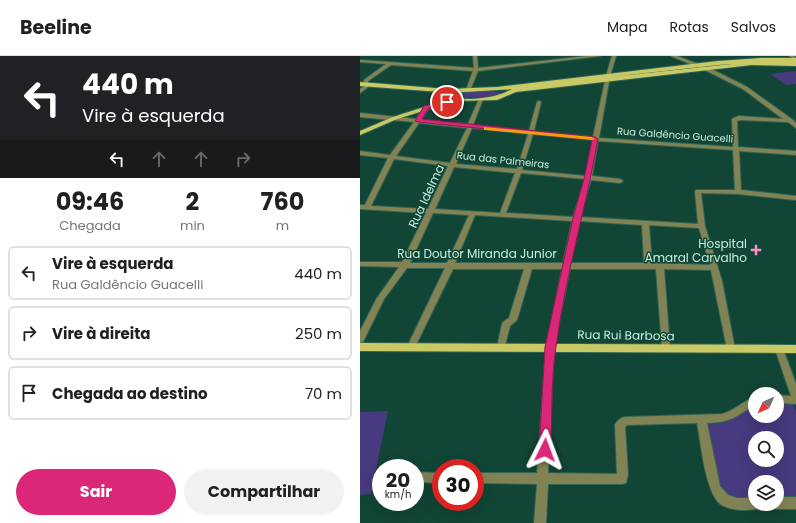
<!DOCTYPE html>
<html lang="pt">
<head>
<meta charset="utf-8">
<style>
  :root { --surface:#fff; --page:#f2f2f2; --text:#202124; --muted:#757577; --line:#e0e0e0; --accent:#db2777 }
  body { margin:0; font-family:Poppins,sans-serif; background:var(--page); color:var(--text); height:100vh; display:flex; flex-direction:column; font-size:15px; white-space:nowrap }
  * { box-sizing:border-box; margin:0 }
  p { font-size:13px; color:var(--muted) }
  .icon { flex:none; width:22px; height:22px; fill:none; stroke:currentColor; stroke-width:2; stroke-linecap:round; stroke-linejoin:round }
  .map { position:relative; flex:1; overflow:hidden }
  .panel { display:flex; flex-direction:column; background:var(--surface); width:360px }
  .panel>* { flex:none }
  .guide { background:#202124; color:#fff; overflow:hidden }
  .needle { width:26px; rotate:225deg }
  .tools { position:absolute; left:388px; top:331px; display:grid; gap:8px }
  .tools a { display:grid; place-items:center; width:36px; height:36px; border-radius:50%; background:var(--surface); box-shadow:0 4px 16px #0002; font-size:20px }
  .speed { position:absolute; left:12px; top:403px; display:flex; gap:8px; font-size:20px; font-weight:700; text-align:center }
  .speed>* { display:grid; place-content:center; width:52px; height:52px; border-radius:50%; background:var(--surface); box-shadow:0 4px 16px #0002; line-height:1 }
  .speed small { font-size:10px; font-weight:400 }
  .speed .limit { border:6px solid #d22; background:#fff; color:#111 }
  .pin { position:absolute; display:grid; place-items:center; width:34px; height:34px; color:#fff; margin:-17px; border:2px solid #fff; border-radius:50%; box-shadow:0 1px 4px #0007 }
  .me { position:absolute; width:44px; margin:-22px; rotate:3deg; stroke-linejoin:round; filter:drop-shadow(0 0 3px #0008) }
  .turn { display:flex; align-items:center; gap:14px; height:84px; padding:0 16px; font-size:18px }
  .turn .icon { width:52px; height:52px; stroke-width:2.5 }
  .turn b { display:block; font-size:28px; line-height:34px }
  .lanes { display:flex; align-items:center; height:38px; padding:0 16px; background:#0003; justify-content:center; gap:20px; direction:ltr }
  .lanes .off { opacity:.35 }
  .eta { display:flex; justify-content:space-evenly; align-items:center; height:68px; text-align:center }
  .eta b { font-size:24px; font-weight:700; line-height:28px }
  .primary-button { display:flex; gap:8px; margin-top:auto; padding:8px 16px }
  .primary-button a { flex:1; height:46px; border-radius:24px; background:var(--accent); color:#fff; font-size:16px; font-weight:700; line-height:46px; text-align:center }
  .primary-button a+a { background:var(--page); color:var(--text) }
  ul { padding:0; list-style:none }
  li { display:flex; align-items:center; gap:12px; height:54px; margin:0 8px 6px; padding:0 8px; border:2px solid var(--line); border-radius:6px }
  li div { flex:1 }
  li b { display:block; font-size:15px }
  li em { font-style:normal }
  header { display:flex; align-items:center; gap:24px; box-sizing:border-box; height:56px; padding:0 20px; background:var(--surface); border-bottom:1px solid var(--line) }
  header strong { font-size:19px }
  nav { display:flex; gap:22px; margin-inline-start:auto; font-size:14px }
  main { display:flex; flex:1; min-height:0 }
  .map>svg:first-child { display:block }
</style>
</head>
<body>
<header>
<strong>Beeline</strong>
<nav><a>Mapa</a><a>Rotas</a><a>Salvos</a></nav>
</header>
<main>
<section class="panel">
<div class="guide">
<div class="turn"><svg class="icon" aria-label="left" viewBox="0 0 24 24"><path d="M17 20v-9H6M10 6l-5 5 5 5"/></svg><div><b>440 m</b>Vire à esquerda</div></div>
<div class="lanes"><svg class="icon" aria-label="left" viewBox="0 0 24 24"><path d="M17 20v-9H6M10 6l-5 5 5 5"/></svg><svg class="icon off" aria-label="ahead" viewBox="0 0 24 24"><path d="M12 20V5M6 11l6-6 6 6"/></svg><svg class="icon off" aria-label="ahead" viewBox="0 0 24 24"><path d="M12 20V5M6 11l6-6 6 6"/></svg><svg class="icon off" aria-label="right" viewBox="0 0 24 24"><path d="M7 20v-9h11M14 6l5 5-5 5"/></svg></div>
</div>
<div class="eta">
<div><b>09:46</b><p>Chegada</p></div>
<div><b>2</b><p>min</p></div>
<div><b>760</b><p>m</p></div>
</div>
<ul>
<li><svg class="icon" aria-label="left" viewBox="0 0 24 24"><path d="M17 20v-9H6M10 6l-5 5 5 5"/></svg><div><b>Vire à esquerda</b><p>Rua Galdêncio Guacelli</p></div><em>440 m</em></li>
<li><svg class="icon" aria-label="right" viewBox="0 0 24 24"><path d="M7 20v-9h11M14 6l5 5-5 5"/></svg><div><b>Vire à direita</b></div><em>250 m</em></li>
<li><svg class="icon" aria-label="arrive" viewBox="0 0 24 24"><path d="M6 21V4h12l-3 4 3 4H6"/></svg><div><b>Chegada ao destino</b></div><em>70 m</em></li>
</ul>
<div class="primary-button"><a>Sair</a><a>Compartilhar</a></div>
</section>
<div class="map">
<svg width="436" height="467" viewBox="0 0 436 467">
  <rect width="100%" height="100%" fill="#114535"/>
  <path fill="#473a7e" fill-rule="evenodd" d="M436,15v13l-10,1 -16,-11z
    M132,35l8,1 1,3 -12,2 -42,1 -4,-3 9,-3z
    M417,346l16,1 3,8v88h-19v-17h-22v17l-29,-2 -7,-9 -13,-66 25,-2 24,-15v11h22zM395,382h22v22h-22z
    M28,355l-17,83 -11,1v-83z"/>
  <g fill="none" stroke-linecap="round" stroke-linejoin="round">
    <g stroke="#316454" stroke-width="2">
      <path id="minor" d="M113,0h4l1,12 109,-12h13l-122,15 -8,19 -2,1 -2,-1 7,-19 -82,-6 -23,16v6l-8,6v-4l4,-3v-6l22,-16 -26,-2v-2l114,8z
        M252,0h4l-6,20 -11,62 134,9 -1,-28 7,-3 44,3 -40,-30 -36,-18 -36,-15h6l34,13 36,18 46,33 3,3v5l-8,-6 -48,-2 -3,1 1,26 58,4v4l-57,-4 2,39 55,6v4l-58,-6 -37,-1 4,33 17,55 13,68 -1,2 -3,1 -3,-1 -1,-2 -16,-79 -47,-1 6,79 -1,2 -3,1 -3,-1 -1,-2 -6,-79h-86l-16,78 -6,126 69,1 -2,-49c2,-4 5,-7 10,-8l97,-3c12,-3 21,-13 33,-17v8c-21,12 -22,17 -48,18l13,63 8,9 9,3h18v6h6l-2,4c-6,2 -12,2 -18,2 -6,0 -17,-3 -21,-6 -15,-13 -19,-61 -23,-81l-70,2 -2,2 3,47 -2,9 -4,1h-74l-2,39h-12l3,-39 -62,-1v-10h62l9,-126 16,-78h-30l-15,51 -7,6 -6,23 -3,1 -3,-1 -1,-2 5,-23 1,-2 6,-4 15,-49h-71l-38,78 -1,2 -3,1 -3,-1 -1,-2 38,-79h-38l-23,31 -21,43 -3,1v-12l17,-33 22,-31 -39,-1v-4h42l24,-49 -66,-4v-4h5l23,-47 -28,-3v-4l30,4 24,-33 -54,-5v-4l56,6 8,-12 2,-1 3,2 -8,12 47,4 11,-25 2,-1 2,1 -10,26 56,6 8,-29 2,-1 2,1 -7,29 59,6 13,-61zM59,67l48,5 -17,35 -54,-7zM112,72l56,6 -11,35 -61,-5zM173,78l60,6 -7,36 -64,-6zM238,85l135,9 2,40h-39l-1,1 3,33 -118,-7 11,-37 29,3 3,-2 -3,-2 -28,-3zM34,103l54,7 -20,43 -57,-3zM94,111l61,6 -15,40 -65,-4zM161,117l64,6 -12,38 -67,-4zM73,157l36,2 -22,48h-37zM115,159l97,6 -9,42h-108zM219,165l63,4 2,38h-73zM289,169l50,3 11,37 -58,-2z
        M429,0h5l2,2v3z
        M419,290l3,1 1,2 13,35v20l-19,-1v-8l14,1 -16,-47 1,-2z
        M55,416l26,1v10l-26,-1z
        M417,441h19v12h-19l-4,-2 -1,-3h5z"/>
    </g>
    <g stroke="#316454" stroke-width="2">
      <path id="major" d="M401,2h35v4h-34h34v4l-44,-1 -236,27 -19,8 -42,1 -58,18 -37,16v-4l33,-14 53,-17 -9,-4 4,-4 -81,-6v-4l87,7 50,-2 221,-26zM372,8l-131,14 117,-13zM152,33c-19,11 -46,12 -67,7l3,-3z
        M0,287l436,2v8l-436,-2z"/>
    </g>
    <use href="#minor" fill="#828355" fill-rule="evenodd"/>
    <use href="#major" fill="#c9ca66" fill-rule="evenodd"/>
  </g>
  <path fill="#db2777" stroke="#8e194d" d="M87,44l2,1v2l-21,6 -6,10 173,18 3,2c-12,69 -33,137 -42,208 -5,32 -4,70 -5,103l-2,4 -4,1 -5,-1 -1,-4 6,-103 28,-129 11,-39 8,-39 -174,-18 -3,-1 9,-15z"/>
  <path fill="#f59e0b" d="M124,71l108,10 3,2 -3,1 -106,-10h-2z"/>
  <path fill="#fb8fc5" stroke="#114535" stroke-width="1.5" d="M394 188h4v4h4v4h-4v4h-4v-4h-4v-4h4z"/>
  <g text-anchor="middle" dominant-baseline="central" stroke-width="3" stroke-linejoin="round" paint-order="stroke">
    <g font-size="10" fill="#c5f0df" stroke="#114535">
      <text transform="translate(315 79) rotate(4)">Rua Galdêncio Guacelli</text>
      <text transform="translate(143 104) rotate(6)">Rua das Palmeiras</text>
    </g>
    <g font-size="12" fill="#c5f0df" stroke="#114535">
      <text transform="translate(66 140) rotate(-65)">Rua Idelma</text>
      <text x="117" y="197">Rua Doutor Miranda Junior</text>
      <text transform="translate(266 279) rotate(1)">Rua Rui Barbosa</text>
    </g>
    <g font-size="12" fill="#c5f0df" stroke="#114535" text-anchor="end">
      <text x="387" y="187">Hospital<tspan x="387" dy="14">Amaral Carvalho</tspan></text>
    </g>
  </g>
</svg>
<div class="tools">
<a><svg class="needle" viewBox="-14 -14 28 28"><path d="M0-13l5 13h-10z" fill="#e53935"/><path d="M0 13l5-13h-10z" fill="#757577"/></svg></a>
<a><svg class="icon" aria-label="search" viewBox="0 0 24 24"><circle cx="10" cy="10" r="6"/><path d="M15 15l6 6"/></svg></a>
<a><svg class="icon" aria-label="layers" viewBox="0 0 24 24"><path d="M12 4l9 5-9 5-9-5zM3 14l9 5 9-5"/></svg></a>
</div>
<div class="speed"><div>20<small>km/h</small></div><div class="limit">30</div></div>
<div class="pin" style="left:87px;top:46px;background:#d93025"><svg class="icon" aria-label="arrive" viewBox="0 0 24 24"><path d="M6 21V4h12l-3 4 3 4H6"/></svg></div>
<svg class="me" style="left:185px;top:394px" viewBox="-20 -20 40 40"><path d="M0-17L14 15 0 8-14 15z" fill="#db2777" stroke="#fff" stroke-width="4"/></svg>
</div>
</main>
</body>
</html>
